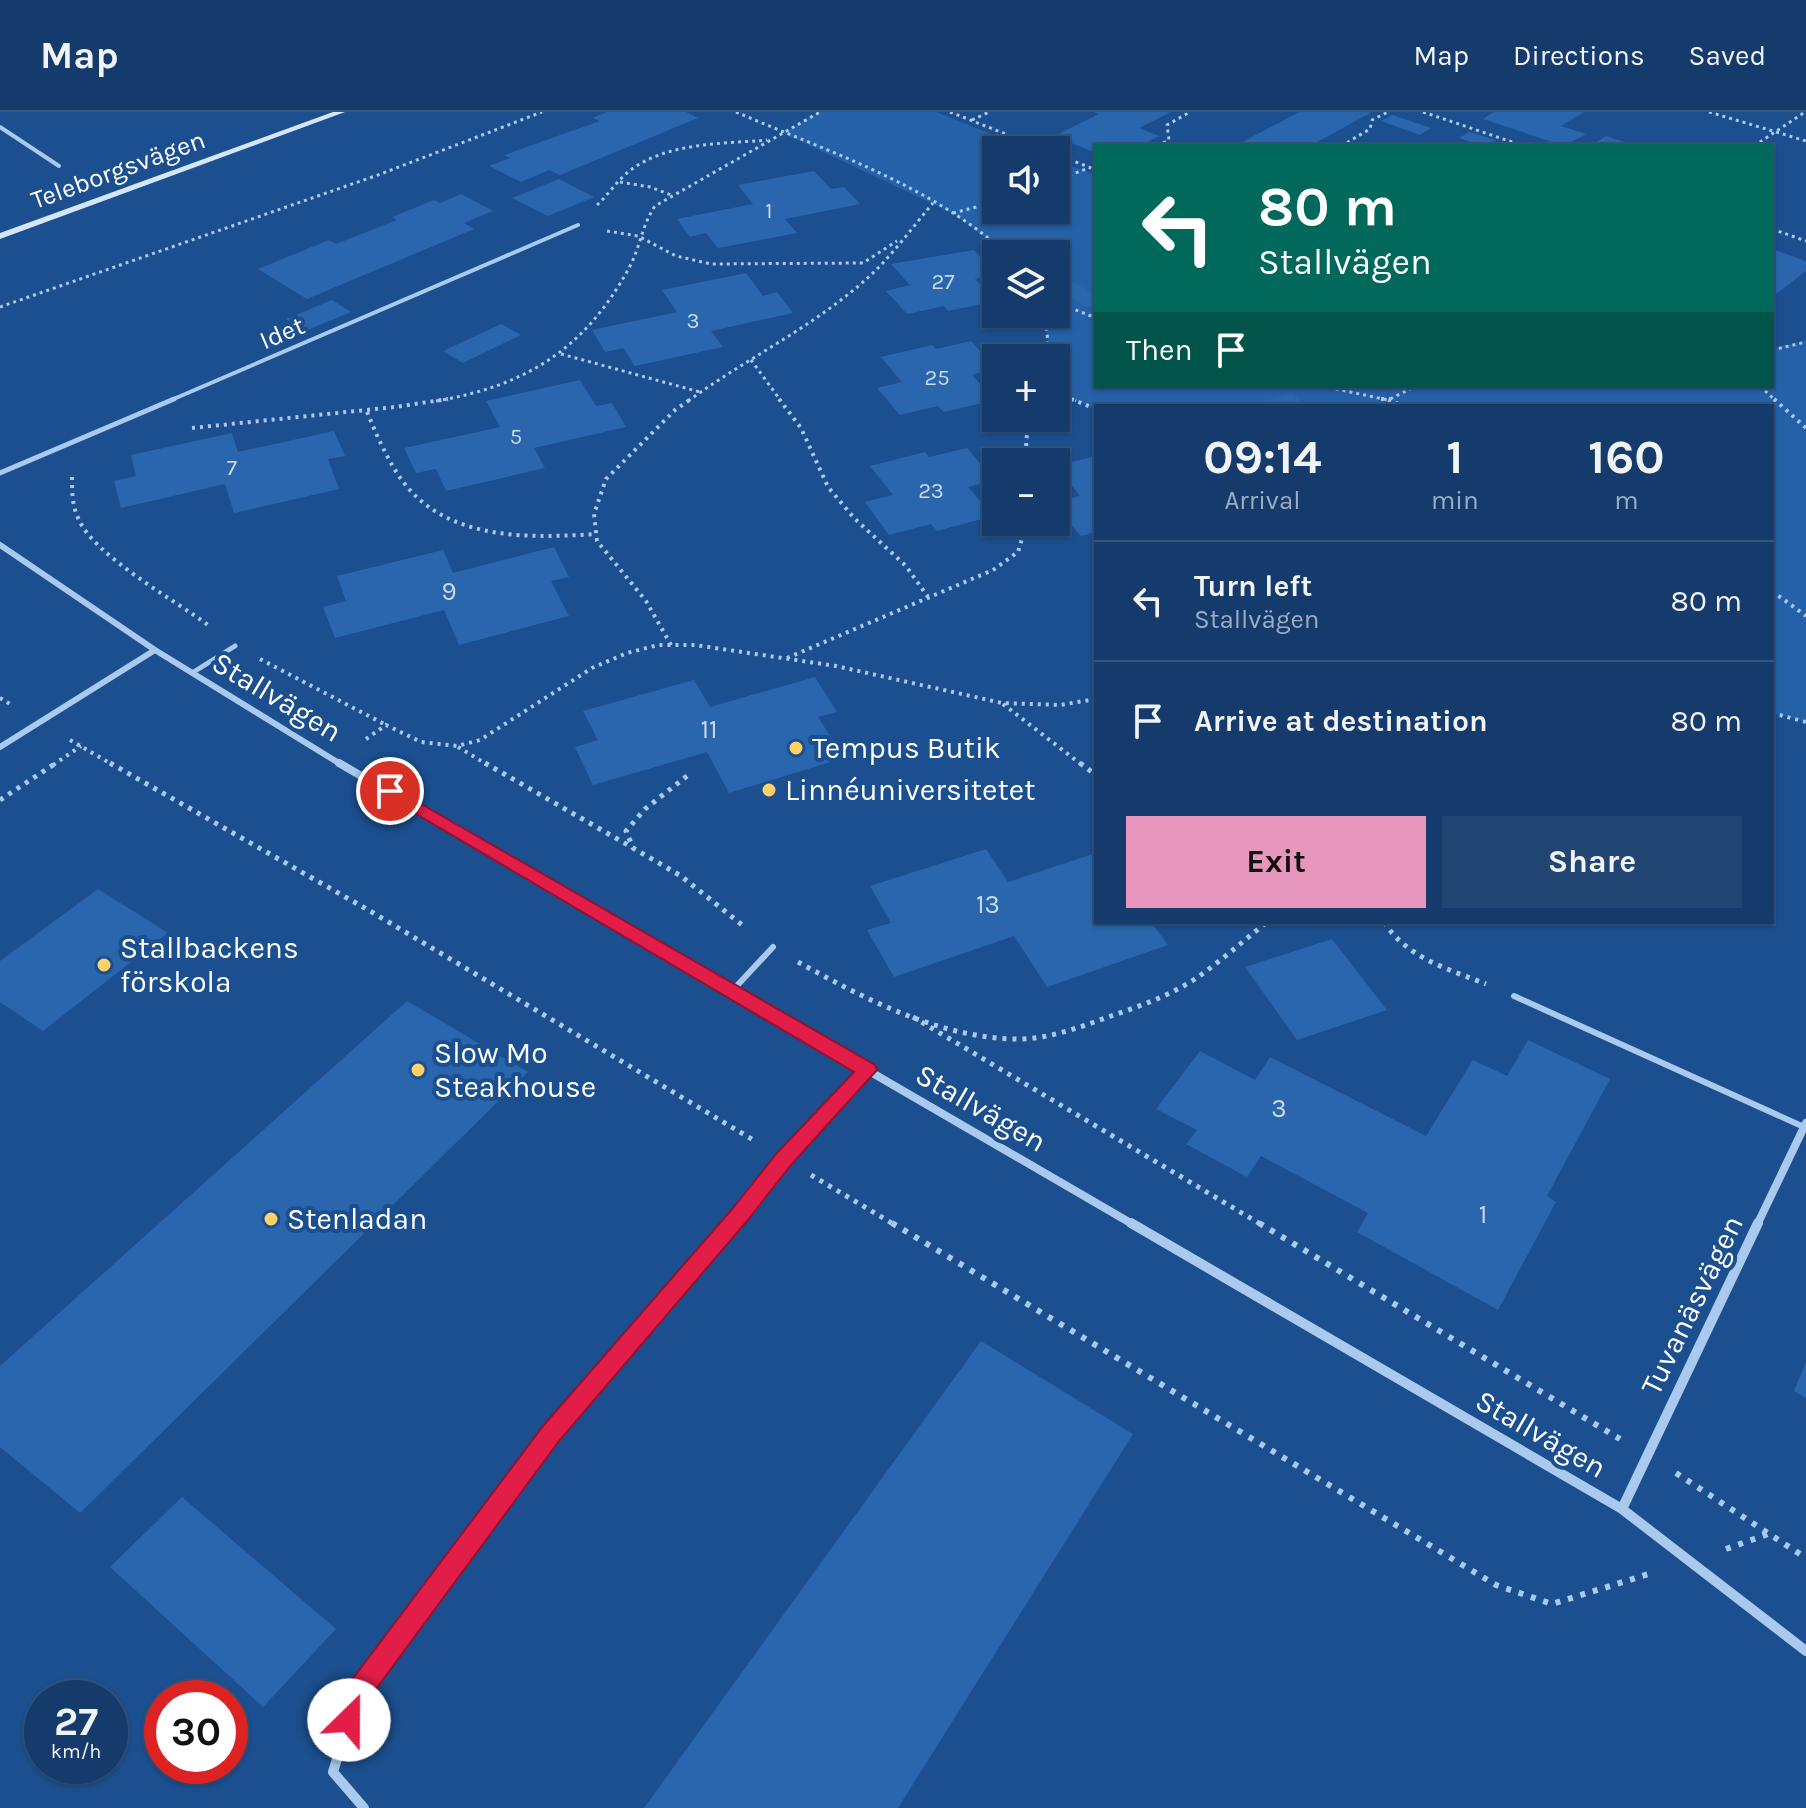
<!DOCTYPE html>
<html lang="en">
<head>
<meta charset="utf-8">
<style>
  :root { --surface:#143b6b; --page:#214673; --text:#f1f3f6; --muted:#9dadc1; --line:#33557e; --accent:#e797bd }
  body { margin:0; font-family:Karla,sans-serif; background:var(--page); color:var(--text); height:100vh; display:flex; flex-direction:column; font-size:30px; white-space:nowrap }
  * { box-sizing:border-box; margin:0 }
  p { font-size:26px; color:var(--muted) }
  .icon { flex:none; width:44px; height:44px; fill:none; stroke:currentColor; stroke-width:2; stroke-linecap:round; stroke-linejoin:round }
  .map { position:relative; flex:1; overflow:hidden }
  .sheet { position:absolute; left:1094px; top:292px; width:680px; height:520px; display:flex; flex-direction:column; background:var(--surface); border-radius:0px; box-shadow:0 2px 6px #0004,0 0 0 2px var(--line) }
  .sheet>* { flex:none }
  .top-card { position:absolute; left:1094px; top:32px; width:680px; height:244px; border-radius:0px; box-shadow:0 2px 6px #0004,0 0 0 2px var(--line); background:#00695c; color:#fff; overflow:hidden }
  .tools { position:absolute; left:982px; top:24px; display:grid; gap:16px }
  .tools a { display:grid; place-items:center; width:88px; height:88px; border-radius:0px; background:var(--surface); box-shadow:0 2px 6px #0004,0 0 0 2px var(--line); font-size:40px }
  .speed { position:absolute; left:24px; top:1568px; display:flex; gap:16px; font-size:40px; font-weight:700; text-align:center }
  .speed>* { display:grid; place-content:center; width:104px; height:104px; border-radius:50%; background:var(--surface); box-shadow:0 2px 6px #0004,0 0 0 2px var(--line); line-height:1 }
  .speed small { font-size:20px; font-weight:400 }
  .speed .limit { border:12px solid #d22; background:#fff; color:#111 }
  .pin { position:absolute; display:grid; place-items:center; width:68px; height:68px; color:#fff; margin:-34px; border:4px solid #fff; border-radius:50%; box-shadow:0 2px 8px #0007 }
  .me { position:absolute; width:88px; margin:-44px; rotate:23deg; stroke-linejoin:round; filter:drop-shadow(0 0 6px #0008) }
  .turn { display:flex; align-items:center; gap:28px; height:168px; padding:0 32px; font-size:36px }
  .turn .icon { width:104px; height:104px; stroke-width:2.5 }
  .turn b { display:block; font-size:56px; line-height:68px }
  .then { display:flex; align-items:center; height:76px; padding:0 32px; background:#0003; gap:16px; font-size:30px }
  .eta { display:flex; justify-content:space-evenly; align-items:center; height:136px; text-align:center }
  .eta b { font-size:48px; font-weight:700; line-height:56px }
  .action { display:flex; gap:16px; margin-top:auto; padding:16px 32px }
  .action a { flex:1; height:92px; border-radius:0px; background:var(--accent); color:#111; font-size:32px; font-weight:700; line-height:92px; text-align:center }
  .action a+a { background:var(--page); color:var(--text) }
  ul { padding:0; list-style:none }
  li { display:flex; align-items:center; gap:24px; height:120px; padding:0 32px; border-top:2px solid var(--line) }
  li div { flex:1 }
  li b { display:block; font-size:30px }
  li em { font-style:normal }
  header { display:flex; align-items:center; gap:48px; box-sizing:border-box; height:112px; padding:0 40px; background:var(--surface); border-bottom:2px solid var(--line) }
  header strong { font-size:38px }
  nav { display:flex; gap:44px; margin-inline-start:auto; font-size:28px }
  .map>svg:first-child { display:block }
</style>
</head>
<body>
<header>
<strong>Map</strong>
<nav><a>Map</a><a>Directions</a><a>Saved</a></nav>
</header>
<div class="map">
<svg width="1806" height="1696" viewBox="0 0 1806 1696">
  <rect width="100%" height="100%" fill="#1b4f8f"/>
  <path fill="#2461a8" d="M819,0h117l96,38h-36v60h60v-50l40,15v211h676v-37l34,-9v382l-34,-9v-307h-676v3l-40,-17v-34h-12l4,-17 -4,-27h12v-60h-49l-55,-41 -169,-80z"/>
  <path fill="#2a66ad" d="M607,0h79l12,6 -138,57 -11,-5 -28,12 -32,-16 21,-8 -6,-3 96,-34 -8,-3z
    M1093,0h78l-32,16 20,8 -19,10h-44v7l-42,-17 45,-22z
    M1299,0h73l-62,34h-75z
    M1494,0h90l-23,14 25,8 -22,12 -81,-27z
    M1392,3l39,13 -11,7 -39,-14z
    M1469,20l27,8 -12,6 -25,-8z
    M1606,24l22,7 -5,3h-32z
    M814,59l17,18 13,-2 16,17 -75,15 12,14 -79,15 -12,-15 -16,4 -13,-18 76,-15 -15,-19z
    M559,67l35,18 -46,19 -36,-18z
    M461,82l32,17 -29,12 10,6 -167,70 -49,-30 71,-29 7,4 61,-24 -5,-3 42,-17 6,3z
    M1772,137l34,12v10l-34,26z
    M974,138l22,23 -21,6 21,22 -48,10 -4,-5 -37,8 -21,-23 24,-6 -19,-21z
    M746,161l17,23 14,-4 16,21 -82,18 12,16 -88,19 -12,-18 -18,4 -13,-22 85,-18 -15,-22z
    M1072,170l24,12v9l-8,4 -32,-17z
    M332,188l19,12 -46,19 -19,-12z
    M501,212l20,11 -58,28 -20,-12z
    M971,229l25,27 -24,7 23,25 -51,12 -6,-6 -38,9 -23,-27 25,-6 -21,-25 51,-12 4,4z
    M580,268l16,26 16,-3 14,24 -92,21 11,20 -99,23 -10,-22 -20,4 -12,-25 96,-21 -14,-26z
    M1292,281l15,13h-58l-1,-1z
    M334,319l11,25 -17,3 11,30 -105,24 -9,-29 -104,24 -7,-27 22,-5 -5,-21 101,-22 6,19z
    M967,336l27,32 -26,7 25,29 -56,15 -6,-7 -42,11 -24,-33 28,-7 -23,-29 55,-14 4,5z
    M1096,344v76l-15,4 -25,-28v-6l24,-6 -24,-30z
    M554,435l15,30 -18,4 18,35 -110,29 -15,-35 -109,28 -12,-31 23,-6 -9,-25 106,-26 10,23z
    M815,565l22,35 -19,5 26,41 -115,35 -22,-41 -114,33 -18,-38 23,-7 -15,-29 111,-31 16,27z
    M986,737l22,33 88,-29v69h55l17,23 -121,42 -33,-51 -120,41 -27,-47 24,-7 -21,-37z
    M98,777l70,44 -125,98 -43,-29v-41z
    M1332,827l55,71 -90,30 -52,-73z
    M407,889l121,71 -448,441 -80,-66v-81z
    M1528,928l82,39 -63,117 9,6 -58,108 -141,-78 11,-19 -107,-57 -14,21 -61,-33 11,-14 -41,-21 44,-58 55,29 15,-23 156,79 47,-76 34,16z
    M981,1229l152,93 -235,374h-254z
    M1806,1250v36l-12,-7z
    M182,1385l154,132 -73,78 -153,-140z"/>
  <g fill="none" stroke-linecap="round" stroke-linejoin="round">
    <path stroke="#a9c9ee" stroke-width="3" stroke-dasharray="3 4" stroke-linecap="butt" d="M736,0c93,40 195,73 271,142
      M950,0l96,38
      M1423,0l101,34
      M1709,0l97,29
      M972,8l17,-8
      M1157,34l12,-6 -2,-15 23,-13
      M1341,34l29,-17 2,-9 16,-8
      M1754,34l51,-34
      M1056,42l40,16
      M1056,68l33,-12
      M620,70l30,5 21,8
      M597,93c12,-11 21,-26 35,-36 38,-27 91,-25 135,-29
      M953,101l43,-11
      M1772,117l34,12
      M607,119l31,5 38,20 35,8 152,-1 34,-22
      M1056,190l40,16
      M0,195l378,-132 164,-63
      M1044,202l4,27 -4,17
      M1772,238l34,-8
      M561,242l139,38
      M751,248l30,41
      M1322,274l66,14 28,-14
      M1760,274l16,15
      M1056,280l20,9
      M436,289c90,-15 149,-52 193,-133 11,-20 13,-43 26,-62l165,-94
      M688,289c58,-42 121,-72 175,-119 26,-22 48,-53 70,-79"/>
    <path stroke="#a9c9ee" stroke-width="4" stroke-dasharray="3 5" stroke-linecap="butt" d="M779,287l22,29 27,59 26,31 52,48 22,31
      M1071,287l25,10
      M1381,287h10
      M1774,287l32,29
      M1383,294l5,-6 16,6
      M367,300c11,26 23,55 42,77 46,52 123,49 187,45
      M192,316l203,-21 53,-8
      M1027,350l-1,-22 5,-22
      M72,365c0,15 0,29 7,43 16,36 94,79 129,105
      M1772,479l34,25
      M671,533l-25,-44 -49,-60 -3,-27 12,-35 69,-69 16,-11
      M787,546l206,-88 25,-18 9,-30
      M260,547l126,66
      M0,586l10,6
      M1003,592l79,61
      M1772,601l34,9
      M366,627l20,-14 35,17 36,4 23,-6 112,-72 35,-15 31,-8h37l141,21 166,37 58,2 36,-6
      M70,628l43,25
      M458,635l30,18
      M53,653l28,-19"/>
    <path stroke="#a9c9ee" stroke-width="5" stroke-dasharray="4 6" stroke-linecap="butt" d="M110,651l260,148 385,230
      M485,651l148,85
      M1080,651l16,12
      M687,664l-42,33 -19,22 7,17 48,28 65,52
      M0,688l56,-37
      M1384,810c23,36 64,47 102,62
      M798,850c67,37 145,78 224,77 30,-1 61,-13 89,-23 29,-10 58,-20 84,-37 25,-17 48,-38 72,-57
      M913,905l349,208
      M811,1063l84,50"/>
    <path stroke="#a9c9ee" stroke-width="6" stroke-dasharray="5 8" stroke-linecap="butt" d="M892,1111l604,362 56,19 100,-31
      M1259,1111l361,216
      M1676,1361l130,85
      M1726,1437l45,-16"/>
    <path stroke="#a9c9ee" stroke-width="4" d="M0,15l59,39
      M169,289l409,-176"/>
    <path stroke="#a9c9ee" stroke-width="5" d="M0,361l174,-74
      M192,561l43,-27"/>
    <path stroke="#a9c9ee" stroke-width="6" d="M732,879l41,-44
      M1514,884l290,131"/>
    <path stroke="#a9c9ee" stroke-width="6" d="M0,433l155,105 187,115
      M0,635l155,-97"/>
    <path stroke="#a9c9ee" stroke-width="8" d="M339,651l795,462
      M731,1113l53,-66 84,-89
      M1757,1113l49,-102"/>
    <path stroke="#a9c9ee" stroke-width="10" d="M1131,1111l491,286 184,142
      M1622,1397l136,-286
      M364,1696l-31,-36 24,-79 194,-259 182,-211"/>
    <path fill="#d6e6fa" fill-rule="evenodd" d="M333,0h12l-345,127v-6z"/>
  </g>
  <path fill="#e11d48" stroke="#92132f" stroke-width="2" d="M390,674l485,279 2,5 -86,95 -44,56 -188,220 -191,259 -10,29 -9,3 -9,-3 -4,-9 12,-35 195,-259 190,-218 44,-55 77,-81 -470,-277 -3,-4 3,-4z"/>
  <g fill="#ffd166" stroke="#1b4f8f" stroke-width="3">
    <circle cx="796" cy="636" r="8"/>
    <circle cx="769" cy="678" r="8"/>
    <circle cx="104" cy="853" r="8"/>
    <circle cx="418" cy="958" r="8"/>
    <circle cx="271" cy="1107" r="8"/>
  </g>
  <g text-anchor="middle" dominant-baseline="central" stroke-width="8" stroke-linejoin="round" paint-order="stroke">
    <g font-size="22" fill="#cad9ea">
      <text x="769" y="99">1</text>
      <text x="943" y="170">27</text>
      <text x="693" y="209">3</text>
      <text x="937" y="266">25</text>
      <text x="516" y="325">5</text>
      <text x="232" y="356">7</text>
      <text x="931" y="379">23</text>
    </g>
    <g font-size="26" fill="#fff" stroke="#1b4f8f">
      <text transform="translate(118 58) rotate(-20)">Teleborgsvägen</text>
      <text transform="translate(282 221) rotate(-23)">Idet</text>
    </g>
    <g font-size="26" fill="#cad9ea">
      <text x="449" y="479">9</text>
      <text x="709" y="617">11</text>
      <text x="988" y="792">13</text>
      <text x="1279" y="996">3</text>
      <text x="1483" y="1102">1</text>
    </g>
    <g font-size="30" fill="#fff" stroke="#1b4f8f">
      <text transform="translate(277 585) rotate(31)">Stallvägen</text>
      <text transform="translate(981 996) rotate(30)">Stallvägen</text>
      <text transform="translate(1692 1193) rotate(-64)">Tuvanäsvägen</text>
      <text transform="translate(1541 1322) rotate(30)">Stallvägen</text>
    </g>
    <g font-size="30" fill="#fff" stroke="#1b4f8f" text-anchor="start">
      <text x="812" y="636">Tempus Butik</text>
      <text x="785" y="678">Linnéuniversitetet</text>
      <text x="120" y="836">Stallbackens<tspan x="120" dy="34">förskola</tspan></text>
      <text x="434" y="941">Slow Mo<tspan x="434" dy="34">Steakhouse</tspan></text>
      <text x="287" y="1107">Stenladan</text>
    </g>
  </g>
</svg>
<div class="tools">
<a><svg class="icon" aria-label="sound" viewBox="0 0 24 24"><path d="M4 9h4l5-4v14l-5-4H4zM17 9q2 3 0 6"/></svg></a>
<a><svg class="icon" aria-label="layers" viewBox="0 0 24 24"><path d="M12 4l9 5-9 5-9-5zM3 14l9 5 9-5"/></svg></a>
<a>+</a>
<a>−</a>
</div>
<div class="speed"><div>27<small>km/h</small></div><div class="limit">30</div></div>
<div class="pin" style="left:390px;top:679px;background:#d93025"><svg class="icon" aria-label="arrive" viewBox="0 0 24 24"><path d="M6 21V4h12l-3 4 3 4H6"/></svg></div>
<svg class="me" style="left:349px;top:1608px" viewBox="-20 -20 40 40"><circle r="19" fill="#fff"/><path d="M0-13L10 11 0 6-10 11z" fill="#e11d48"/></svg>
<div class="top-card">
<div class="turn"><svg class="icon" aria-label="left" viewBox="0 0 24 24"><path d="M17 20v-9H6M10 6l-5 5 5 5"/></svg><div><b>80 m</b>Stallvägen</div></div>
<div class="then">Then<svg class="icon" aria-label="arrive" viewBox="0 0 24 24"><path d="M6 21V4h12l-3 4 3 4H6"/></svg></div>
</div>
<section class="sheet">
<div class="eta">
<div><b>09:14</b><p>Arrival</p></div>
<div><b>1</b><p>min</p></div>
<div><b>160</b><p>m</p></div>
</div>
<ul>
<li><svg class="icon" aria-label="left" viewBox="0 0 24 24"><path d="M17 20v-9H6M10 6l-5 5 5 5"/></svg><div><b>Turn left</b><p>Stallvägen</p></div><em>80 m</em></li>
<li><svg class="icon" aria-label="arrive" viewBox="0 0 24 24"><path d="M6 21V4h12l-3 4 3 4H6"/></svg><div><b>Arrive at destination</b></div><em>80 m</em></li>
</ul>
<div class="action"><a>Exit</a><a>Share</a></div>
</section>
</div>
</body>
</html>
